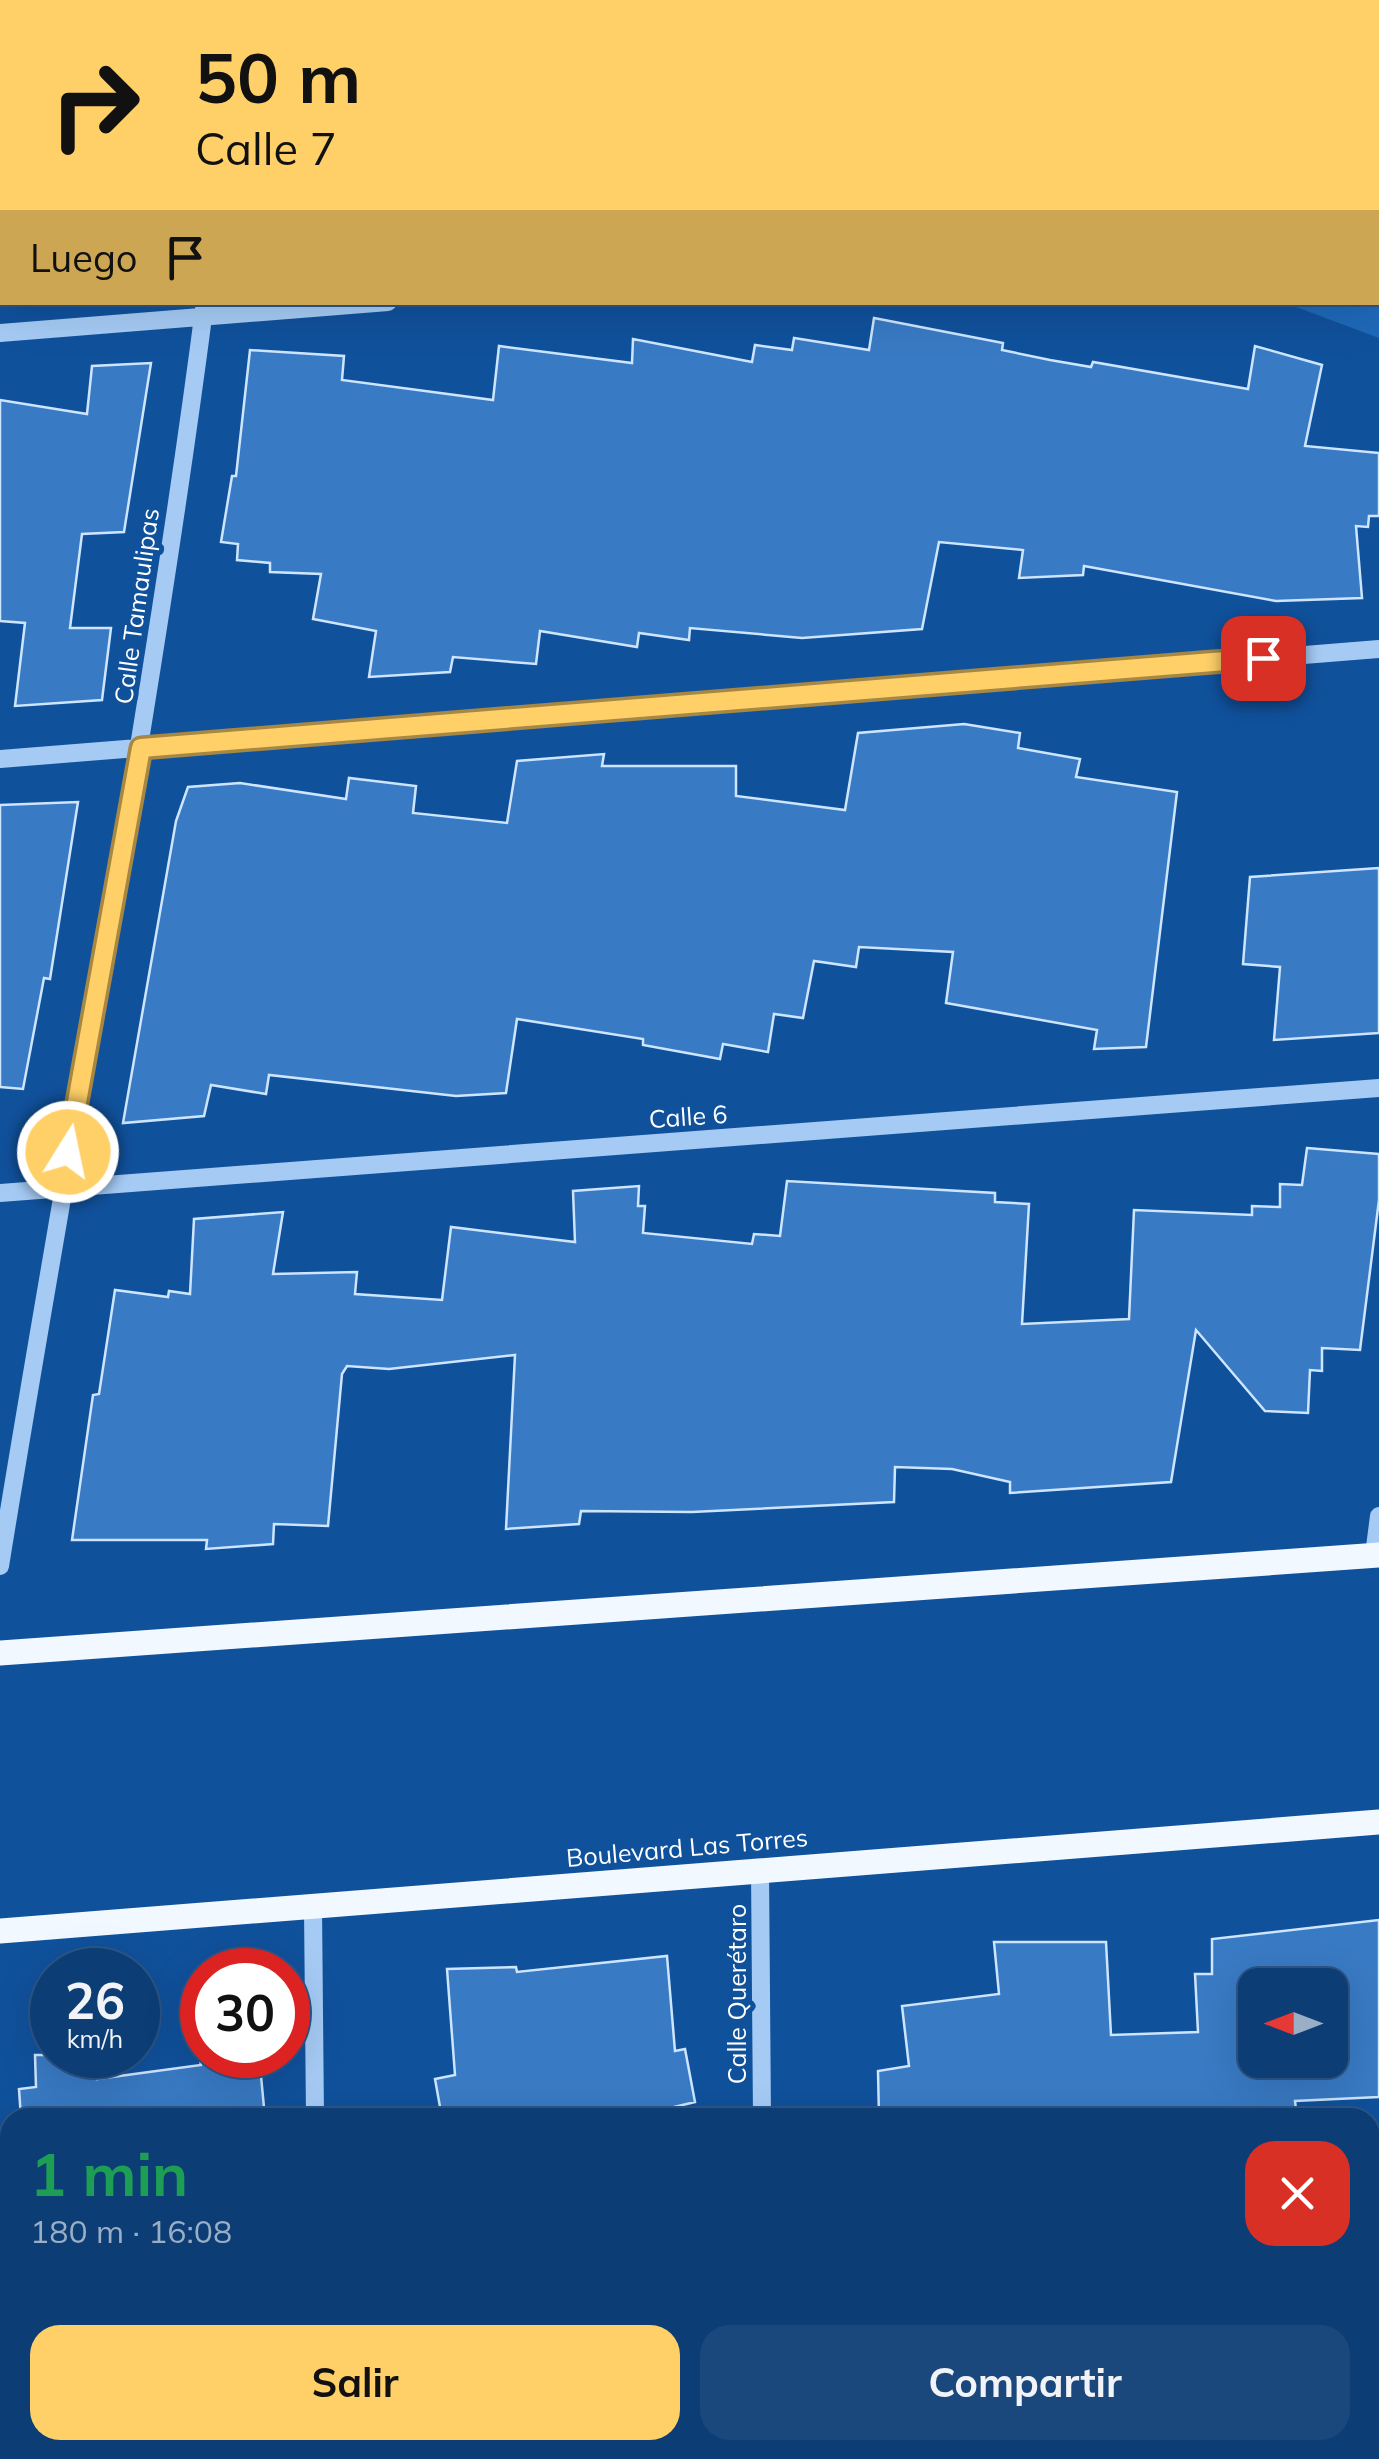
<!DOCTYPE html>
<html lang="es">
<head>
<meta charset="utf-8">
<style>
  :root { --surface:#0c3d75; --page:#1a487d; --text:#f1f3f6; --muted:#9aaec5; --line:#2c5687; --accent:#ffd068 }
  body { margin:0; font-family:Mulish,sans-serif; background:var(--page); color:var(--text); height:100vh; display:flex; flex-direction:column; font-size:38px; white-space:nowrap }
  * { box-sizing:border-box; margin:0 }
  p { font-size:32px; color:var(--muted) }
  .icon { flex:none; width:55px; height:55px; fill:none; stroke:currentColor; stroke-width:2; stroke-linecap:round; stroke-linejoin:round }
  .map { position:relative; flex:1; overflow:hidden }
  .details { position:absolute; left:0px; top:2108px; width:1380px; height:352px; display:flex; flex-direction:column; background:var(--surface); border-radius:30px 30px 0 0; box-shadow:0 10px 40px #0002,0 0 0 2px var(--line) }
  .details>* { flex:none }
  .guide { position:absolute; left:0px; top:0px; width:1380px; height:305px; box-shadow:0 10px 40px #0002,0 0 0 2px var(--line); background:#ffd068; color:#111; overflow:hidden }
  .needle { width:65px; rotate:270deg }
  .controls { position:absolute; left:1238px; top:1968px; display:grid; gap:20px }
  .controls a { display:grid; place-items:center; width:110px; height:110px; border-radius:20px; background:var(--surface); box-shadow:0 10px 40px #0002,0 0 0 2px var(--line); font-size:50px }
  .speed { position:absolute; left:30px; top:1948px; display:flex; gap:20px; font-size:50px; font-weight:700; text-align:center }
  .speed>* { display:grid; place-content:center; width:130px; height:130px; border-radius:50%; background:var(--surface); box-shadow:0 10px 40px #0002,0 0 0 2px var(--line); line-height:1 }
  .speed small { font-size:25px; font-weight:400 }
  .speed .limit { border:15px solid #d22; background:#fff; color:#111 }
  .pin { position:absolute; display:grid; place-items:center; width:85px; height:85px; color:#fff; margin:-42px; border-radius:20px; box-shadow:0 5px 15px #0006 }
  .me { position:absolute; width:110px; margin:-55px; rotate:10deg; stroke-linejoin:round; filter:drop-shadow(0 0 8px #0008) }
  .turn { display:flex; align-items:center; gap:35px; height:210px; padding:0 30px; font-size:45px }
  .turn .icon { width:130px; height:130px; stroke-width:2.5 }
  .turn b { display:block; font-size:70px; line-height:85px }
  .then { display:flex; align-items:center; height:95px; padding:0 30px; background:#0003; gap:20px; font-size:38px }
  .round { display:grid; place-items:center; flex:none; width:105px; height:105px; border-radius:30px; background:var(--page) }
  .headline { display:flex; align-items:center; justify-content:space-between; height:170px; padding:0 30px }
  h1 { font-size:60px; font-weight:700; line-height:75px; color:#1e9e55 }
  .action { display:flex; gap:20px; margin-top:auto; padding:20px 30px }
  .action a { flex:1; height:115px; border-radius:30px; background:var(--accent); color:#111; font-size:40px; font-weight:700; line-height:115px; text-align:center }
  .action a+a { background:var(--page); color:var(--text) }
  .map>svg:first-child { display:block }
</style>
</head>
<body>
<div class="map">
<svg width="1379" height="2459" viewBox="0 0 1379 2459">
  <rect width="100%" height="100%" fill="#10519c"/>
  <path fill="#1f69ba" d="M1379,178v160l-83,-31 1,-4 81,-1z"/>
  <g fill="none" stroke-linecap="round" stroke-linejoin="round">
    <path stroke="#96c6f8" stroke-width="18" d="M1205,0l7,2
      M1378,63h1"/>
  </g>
  <path fill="#397ac4" stroke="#cde5fe" stroke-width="2.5" fill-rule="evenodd" d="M874,318l129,25 -1,7 48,10 41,7 2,-5 155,27 7,-43 67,19 -17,81 74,7v63h-10l-1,11 -12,-1 6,72 -86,3 -192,-35 -1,9 -64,3 4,-28 -84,-8 -17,87 -120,9 -112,-10 -1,12 -50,-7 -2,14 -97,-16 -4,33 -83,-7 -3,15 -81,5 7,-46 -63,-12 8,-45 -51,-2v-9l-33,-3 1,-16 -17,-2 11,-66h4l14,-126 94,6 -2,24 151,20 6,-54 133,17 1,-24 119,23 3,-17 37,5 2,-12 75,12z
    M151,363l-27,169 -42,2 -12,94h41l-9,72 -87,6 10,-83 -25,-2v-221l87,14 5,-48z
    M964,724l56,9 -2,15 62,11 -4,18 101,15 -31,255 -52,2 3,-19 -151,-27 7,-51 -94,-5 -3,20 -42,-6 -11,57 -29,-4 -6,38 -45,-8 -3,15 -77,-14v-6l-126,-20 -11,74 -50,3 -187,-21 -3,19 -55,-9 -7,31 -81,7 53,-302 12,-34 52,-4 106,16 3,-21 67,8 -3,27 94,10 10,-62 87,-7 -2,12h134v30l109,14 13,-77z
    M78,802l-28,177 -6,-1 -21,111 -23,-2v-282z
    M1379,868v165l-105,7 6,-73 -37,-3 7,-87z
    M1307,1148l72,6v46l-19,150 -38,-2v23l-12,-1 -2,43 -43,-2 -69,-81 -25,152 -161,11v-11l-58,-13 -57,-2 -1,35 -202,10 -111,-1 -2,13 -73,5 9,-174 -126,14 -42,-3 -5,8 -14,152 -54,-2 -1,20 -67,5 1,-9h-135l21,-145 6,-1 16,-104 53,7 1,-6 21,3 4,-75 89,-7 -10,62 84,-2 -2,22 87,6 9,-73 124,15 -2,-51 66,-5 -1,20h7l-2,27 109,11 2,-10 26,2 7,-55 208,12v9l34,2 -7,120 107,-5 5,-109 118,5v-9l28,1v-23l22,1z
    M1379,1920v177l-84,4 2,17h-418l-1,-47 31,-5 -7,-60 97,-12 -5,-52h112l5,93 87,-3 -3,-58h17v-35zM1255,1985h75v75h-75z
    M667,1956l8,95 10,-2 10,53 -67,16h-186l-7,-39 20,-4 -8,-106 69,-2 1,5z
    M35,2055h61l1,24 104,-14 -2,-10h60l6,63h-244l-2,-29 17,-2z"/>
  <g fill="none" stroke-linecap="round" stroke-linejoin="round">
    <path stroke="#a5cbf5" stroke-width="6" stroke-dasharray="5 8" stroke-linecap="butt" d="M1114,0l7,2
      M1378,96l1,1"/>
    <path stroke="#a5cbf5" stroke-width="18" d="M243,2l1,-2
      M0,333l388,-31
      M0,759l1379,-110
      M0,1193l1379,-105
      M1374,1555l5,-39
      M0,1566c68,-421 150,-840 205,-1264
      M760,1870l2,248
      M313,1908l2,210
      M1370,2214l9,-1
      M320,2450v9
      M764,2450v9"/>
    <path stroke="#f2f8ff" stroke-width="25" d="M0,1653l1379,-98
      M0,1931l1379,-109"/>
  </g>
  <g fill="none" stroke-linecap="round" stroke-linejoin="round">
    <g stroke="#a68744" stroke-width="25">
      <path id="route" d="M68,1152l73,-404 1122,-90"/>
    </g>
    <use href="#route" stroke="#ffd068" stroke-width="18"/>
  </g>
  <g text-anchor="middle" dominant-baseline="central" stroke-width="10" stroke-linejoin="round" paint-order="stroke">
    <g font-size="25" fill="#fff" stroke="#10519c">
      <text transform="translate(136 606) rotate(-82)">Calle Tamaulipas</text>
      <text transform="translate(688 1116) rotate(-4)">Calle 6</text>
      <text transform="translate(687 1847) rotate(-5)">Boulevard Las Torres</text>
      <text transform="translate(736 1994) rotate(-90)">Calle Querétaro</text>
    </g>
  </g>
</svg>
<div class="controls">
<a><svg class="needle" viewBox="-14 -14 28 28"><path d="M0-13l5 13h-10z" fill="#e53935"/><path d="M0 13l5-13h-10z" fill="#9aaec5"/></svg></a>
</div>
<div class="speed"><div>26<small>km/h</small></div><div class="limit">30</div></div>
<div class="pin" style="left:1263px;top:658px;background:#d93025"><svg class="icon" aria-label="arrive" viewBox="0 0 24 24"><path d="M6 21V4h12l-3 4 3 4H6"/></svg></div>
<svg class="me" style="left:68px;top:1152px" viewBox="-20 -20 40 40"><circle r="17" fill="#ffd068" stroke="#fff" stroke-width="3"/><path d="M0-11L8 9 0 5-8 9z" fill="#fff"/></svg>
<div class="guide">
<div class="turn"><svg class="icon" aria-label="right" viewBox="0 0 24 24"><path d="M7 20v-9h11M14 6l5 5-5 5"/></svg><div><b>50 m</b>Calle 7</div></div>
<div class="then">Luego<svg class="icon" aria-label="arrive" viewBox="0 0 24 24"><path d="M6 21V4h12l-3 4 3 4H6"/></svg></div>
</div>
<section class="details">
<div class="headline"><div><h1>1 min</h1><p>180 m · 16:08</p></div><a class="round" style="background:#d93025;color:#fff"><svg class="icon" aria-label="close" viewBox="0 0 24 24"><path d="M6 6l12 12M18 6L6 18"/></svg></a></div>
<div class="action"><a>Salir</a><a>Compartir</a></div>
</section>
</div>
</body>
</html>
